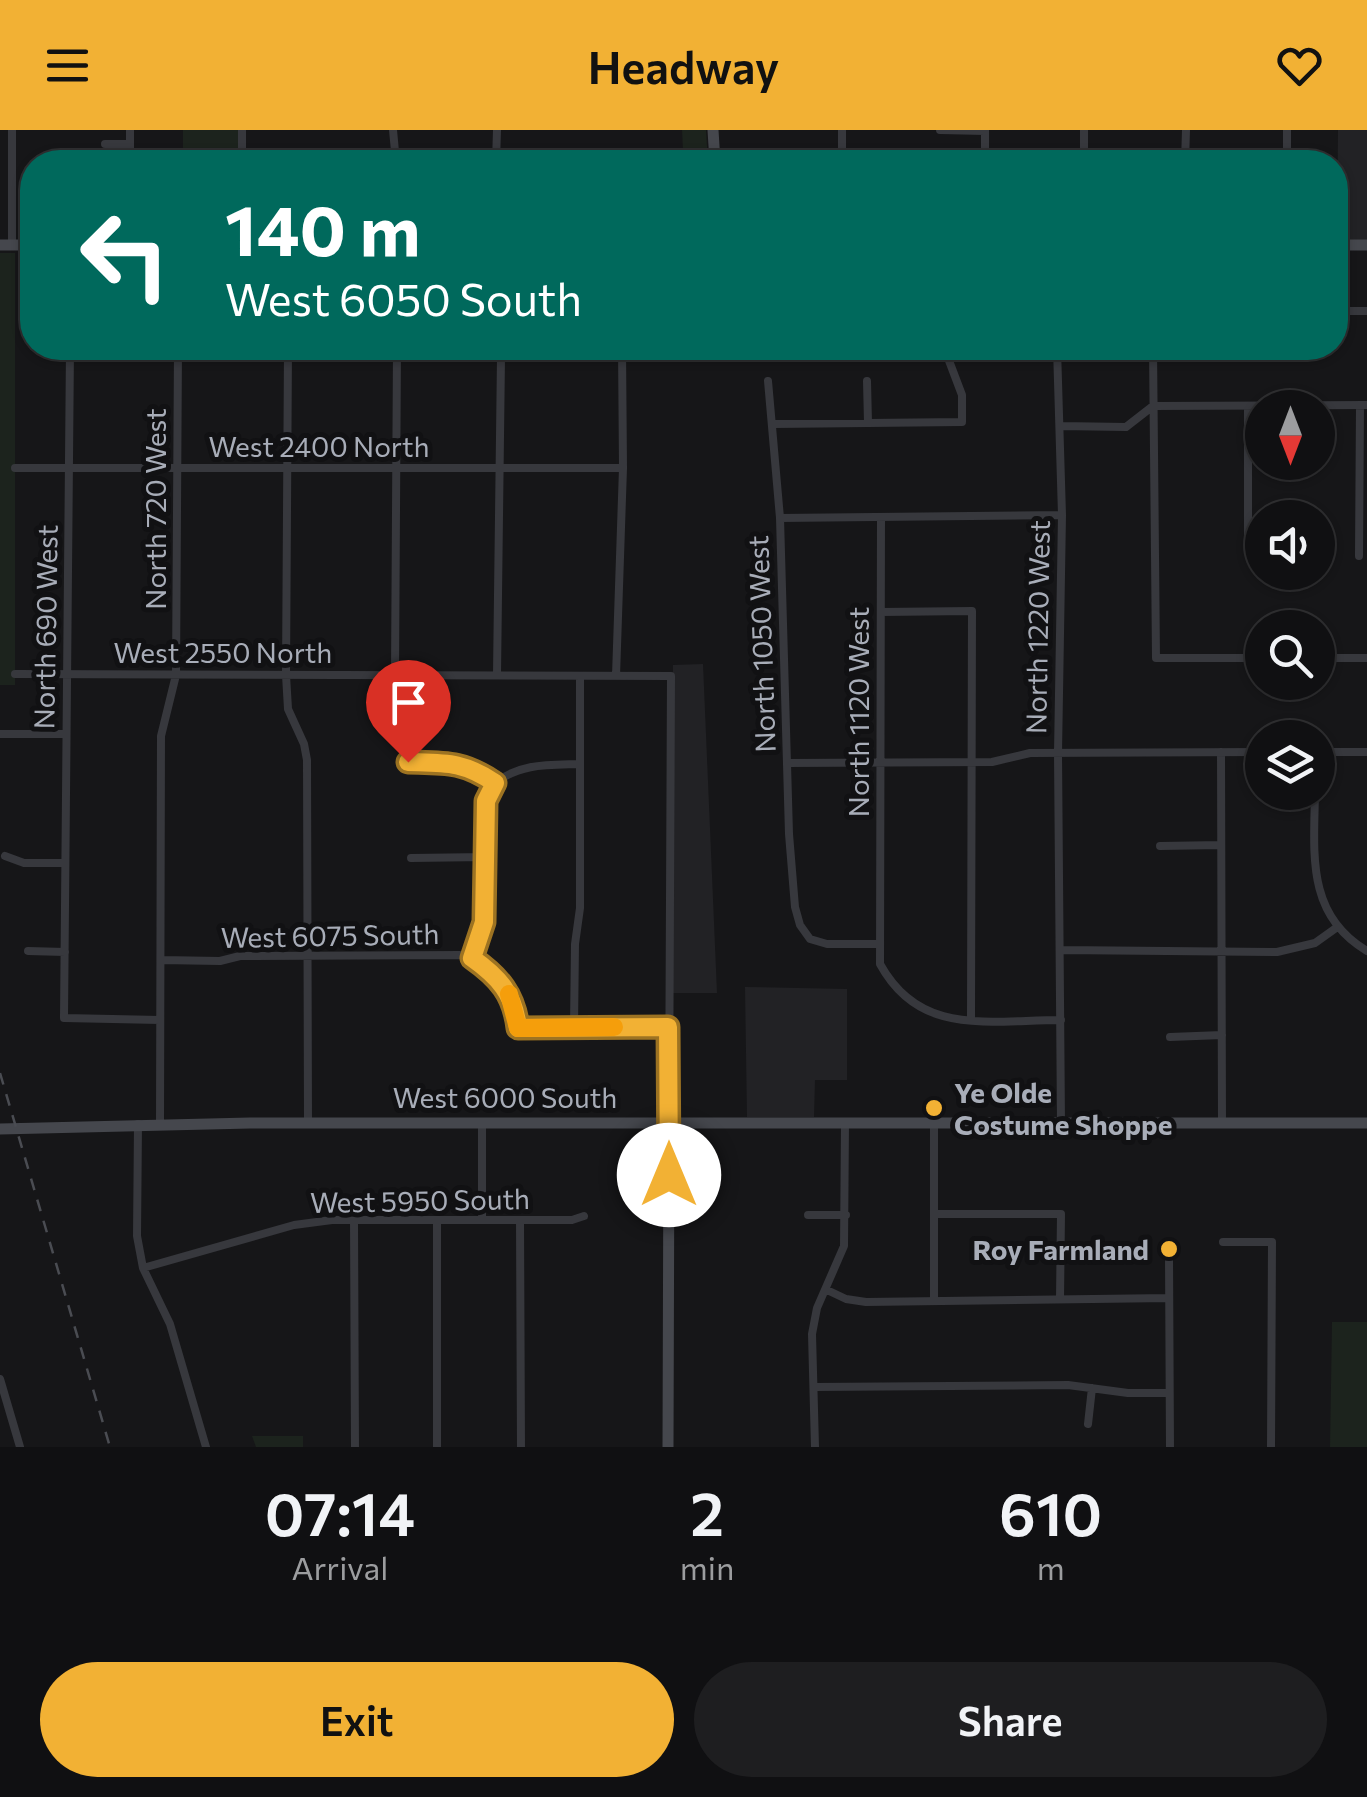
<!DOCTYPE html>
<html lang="en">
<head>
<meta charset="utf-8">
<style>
  :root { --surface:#101012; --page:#1e1e20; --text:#f1f3f6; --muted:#9c9d9f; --line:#303032; --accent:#f2b134 }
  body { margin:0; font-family:Commissioner,sans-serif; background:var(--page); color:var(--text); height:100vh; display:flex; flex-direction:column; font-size:38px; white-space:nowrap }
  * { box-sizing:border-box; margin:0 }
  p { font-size:32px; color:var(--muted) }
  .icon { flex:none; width:55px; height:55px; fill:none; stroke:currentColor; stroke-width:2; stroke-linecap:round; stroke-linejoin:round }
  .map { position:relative; height:1317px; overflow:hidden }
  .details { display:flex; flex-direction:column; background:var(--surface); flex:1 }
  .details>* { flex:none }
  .banner { position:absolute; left:20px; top:20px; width:1328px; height:210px; border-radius:40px; box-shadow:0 2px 8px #0004,0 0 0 2px var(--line); background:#00695c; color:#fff; overflow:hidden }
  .needle { width:65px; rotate:180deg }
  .controls { position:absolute; left:1245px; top:260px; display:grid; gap:20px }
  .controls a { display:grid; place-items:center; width:90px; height:90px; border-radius:50%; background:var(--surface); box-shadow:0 2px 8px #0004,0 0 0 2px var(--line); font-size:50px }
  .pin { position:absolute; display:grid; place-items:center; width:85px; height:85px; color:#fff; margin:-102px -42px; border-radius:50% 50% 50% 0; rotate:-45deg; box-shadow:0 0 10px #0007 }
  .pin .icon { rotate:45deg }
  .me { position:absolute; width:110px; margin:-55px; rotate:0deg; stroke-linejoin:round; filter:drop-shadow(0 0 8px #0008) }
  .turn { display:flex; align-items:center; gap:35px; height:210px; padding:0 40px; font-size:45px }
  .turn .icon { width:130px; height:130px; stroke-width:2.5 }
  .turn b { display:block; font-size:70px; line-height:85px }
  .eta { display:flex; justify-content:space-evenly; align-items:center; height:170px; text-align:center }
  .eta b { font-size:60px; font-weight:600; line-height:70px }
  .button { display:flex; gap:20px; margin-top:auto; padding:20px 40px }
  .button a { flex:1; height:115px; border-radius:60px; background:var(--accent); color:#111; font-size:40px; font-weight:600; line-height:115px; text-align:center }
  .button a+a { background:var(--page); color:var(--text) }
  header { display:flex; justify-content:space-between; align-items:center; height:130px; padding:0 40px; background:var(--accent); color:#111; font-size:45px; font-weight:600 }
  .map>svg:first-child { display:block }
</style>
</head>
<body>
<header><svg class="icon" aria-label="menu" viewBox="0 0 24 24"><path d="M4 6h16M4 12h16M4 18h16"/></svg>Headway<svg class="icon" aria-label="heart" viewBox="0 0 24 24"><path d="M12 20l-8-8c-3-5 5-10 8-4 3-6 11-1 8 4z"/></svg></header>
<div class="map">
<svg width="1367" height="1317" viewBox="0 0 1367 1317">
  <rect width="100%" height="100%" fill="#161618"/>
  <path fill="#222225" d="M1338,0h29v110h-30z
    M703,534l14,329h-44v-328z
    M745,857l102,2v91h-32l-1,37h-67z"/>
  <path fill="#1c231d" d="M183,0h57v32h-57z
    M682,0h24l2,32h-33v-10l8,-1z
    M0,123h15v432h-15z
    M1332,1192h35v125h-37z
    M252,1306h51v11h-47z"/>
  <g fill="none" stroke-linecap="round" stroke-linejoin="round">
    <path stroke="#37383d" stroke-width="8" d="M130,0v32
      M393,0l3,32
      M940,0l45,1
      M1084,0v32
      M105,14h25
      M242,32v-32
      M496,32l1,-32
      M842,32v-32
      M985,32v-32
      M1185,32l1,-32
      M1287,32v-32
      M12,115v-115
      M1335,181h32
      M70,218l-6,670 96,2
      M288,218l-2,327 2,34 16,35 3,16 1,363
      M1057,218l5,167 -4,238 3,370
      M1153,218l3,310h106
      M768,251l12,137 9,316 6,73 5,18 10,14 17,5h53
      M867,251l1,42
      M1248,277v138l5,16
      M774,294l188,-2v-27l-14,-37 -1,-10
      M1060,296l66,1 27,-21 214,-1
      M15,338h608
      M881,387l-1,447c40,73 108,56 181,56
      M780,388l282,-3
      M1359,426l1,-151
      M881,482l91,-1 -1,408
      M1318,528h49
      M15,544l656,2 -2,445
      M395,545l2,-327
      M497,545l4,-318h121
      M616,546l7,-208 -1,-120
      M0,604h66
      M1221,622l1,371
      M1318,622h49
      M408,632l61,5 26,16c26,-20 53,-18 85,-19
      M787,633l205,-1 38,-9 232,-1
      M1315,662c-1,62 -9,123 52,159
      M1160,716l61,-1
      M5,726l19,7h41
      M411,728l75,-1
      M1061,820l216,2 38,-9 21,-15
      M28,821l37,1
      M472,828l13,-36 1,-121 9,-18
      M161,830l59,1 20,-5 220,-1c35,9 54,38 58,73l150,-1
      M574,897l1,-83 5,-36v-232
      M1170,907l52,-2
      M482,992v98
      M160,993l1,-387 15,-61 2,-327
      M138,994l-1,112 6,32 27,56 36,123
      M934,1084h127l-1,85
      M808,1085h38
      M354,1090l1,227
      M437,1090v227
      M520,1090l1,227
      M1223,1112h49l-1,205
      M1169,1127l1,190
      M143,1138l151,-43 38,-5h240l12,-4
      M827,1160l19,9 20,3 303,-4
      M934,1171v-178
      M0,1249l20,68
      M814,1257l254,-2 60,8h41
      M1088,1294l4,-36
      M815,1317l-3,-113 5,-26 27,-62 1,-123"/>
    <path stroke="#45474d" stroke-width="11" d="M713,0l2,32
      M0,115h32
      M1335,115h32
      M0,999l250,-6h1117
      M668,1317l1,-326"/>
    <path stroke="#4a4c52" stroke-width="2.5" stroke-dasharray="12 10" stroke-linecap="butt" d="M0,943l110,374"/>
  </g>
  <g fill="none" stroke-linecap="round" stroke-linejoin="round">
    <g stroke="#9d7322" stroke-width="25">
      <path id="route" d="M408,632c37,1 55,-1 87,21l-9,18 -2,121 -12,36c27,19 42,36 46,70l150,-1 1,148"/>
    </g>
    <use href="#route" stroke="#f2b134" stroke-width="18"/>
    <path stroke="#f59e0b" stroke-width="18" d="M509,864l9,34 96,-1"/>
  </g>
  <g fill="#f2b134" stroke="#111113" stroke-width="4">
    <circle cx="934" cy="978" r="10"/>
    <circle cx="1169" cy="1119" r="10"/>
  </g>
  <g text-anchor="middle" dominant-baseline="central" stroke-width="10" stroke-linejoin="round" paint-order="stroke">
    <g font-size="28" fill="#a8adb8" stroke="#111113">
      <text x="319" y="316">West 2400 North</text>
      <text transform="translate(155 379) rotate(-90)">North 720 West</text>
      <text transform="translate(45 497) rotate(-89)">North 690 West</text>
      <text transform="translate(1037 497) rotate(-89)">North 1220 West</text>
      <text transform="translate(761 514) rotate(-92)">North 1050 West</text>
      <text x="223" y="522">West 2550 North</text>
      <text transform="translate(858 582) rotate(-90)">North 1120 West</text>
      <text transform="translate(330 805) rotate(-1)">West 6075 South</text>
      <text x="505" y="967">West 6000 South</text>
      <text transform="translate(420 1070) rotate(-1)">West 5950 South</text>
    </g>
    <g font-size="28" font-weight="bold" fill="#a8adb8" stroke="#111113" text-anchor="start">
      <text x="954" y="962">Ye Olde<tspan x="954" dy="32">Costume Shoppe</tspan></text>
      <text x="1149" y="1119" text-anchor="end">Roy Farmland</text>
    </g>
  </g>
</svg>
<div class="controls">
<a><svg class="needle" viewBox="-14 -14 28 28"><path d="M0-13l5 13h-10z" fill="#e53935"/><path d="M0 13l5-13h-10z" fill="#9c9d9f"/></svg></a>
<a><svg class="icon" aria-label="sound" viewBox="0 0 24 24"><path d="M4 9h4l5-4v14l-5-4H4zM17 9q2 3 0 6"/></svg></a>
<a><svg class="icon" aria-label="search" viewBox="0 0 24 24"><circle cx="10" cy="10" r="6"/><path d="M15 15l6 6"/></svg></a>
<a><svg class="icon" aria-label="layers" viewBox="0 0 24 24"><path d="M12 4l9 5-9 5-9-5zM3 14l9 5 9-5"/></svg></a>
</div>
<div class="pin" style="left:408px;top:632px;background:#d93025"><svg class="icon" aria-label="arrive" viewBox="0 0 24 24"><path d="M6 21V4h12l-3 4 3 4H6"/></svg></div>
<svg class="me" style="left:669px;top:1045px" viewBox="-20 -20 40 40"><circle r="19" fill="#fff"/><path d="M0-13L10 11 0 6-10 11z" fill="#f2b134"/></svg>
<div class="banner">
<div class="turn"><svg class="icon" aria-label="left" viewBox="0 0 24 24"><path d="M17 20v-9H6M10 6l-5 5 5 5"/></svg><div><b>140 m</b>West 6050 South</div></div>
</div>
</div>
<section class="details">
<div class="eta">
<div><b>07:14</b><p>Arrival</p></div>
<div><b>2</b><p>min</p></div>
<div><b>610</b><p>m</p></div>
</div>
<div class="button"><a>Exit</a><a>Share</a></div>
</section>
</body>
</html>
